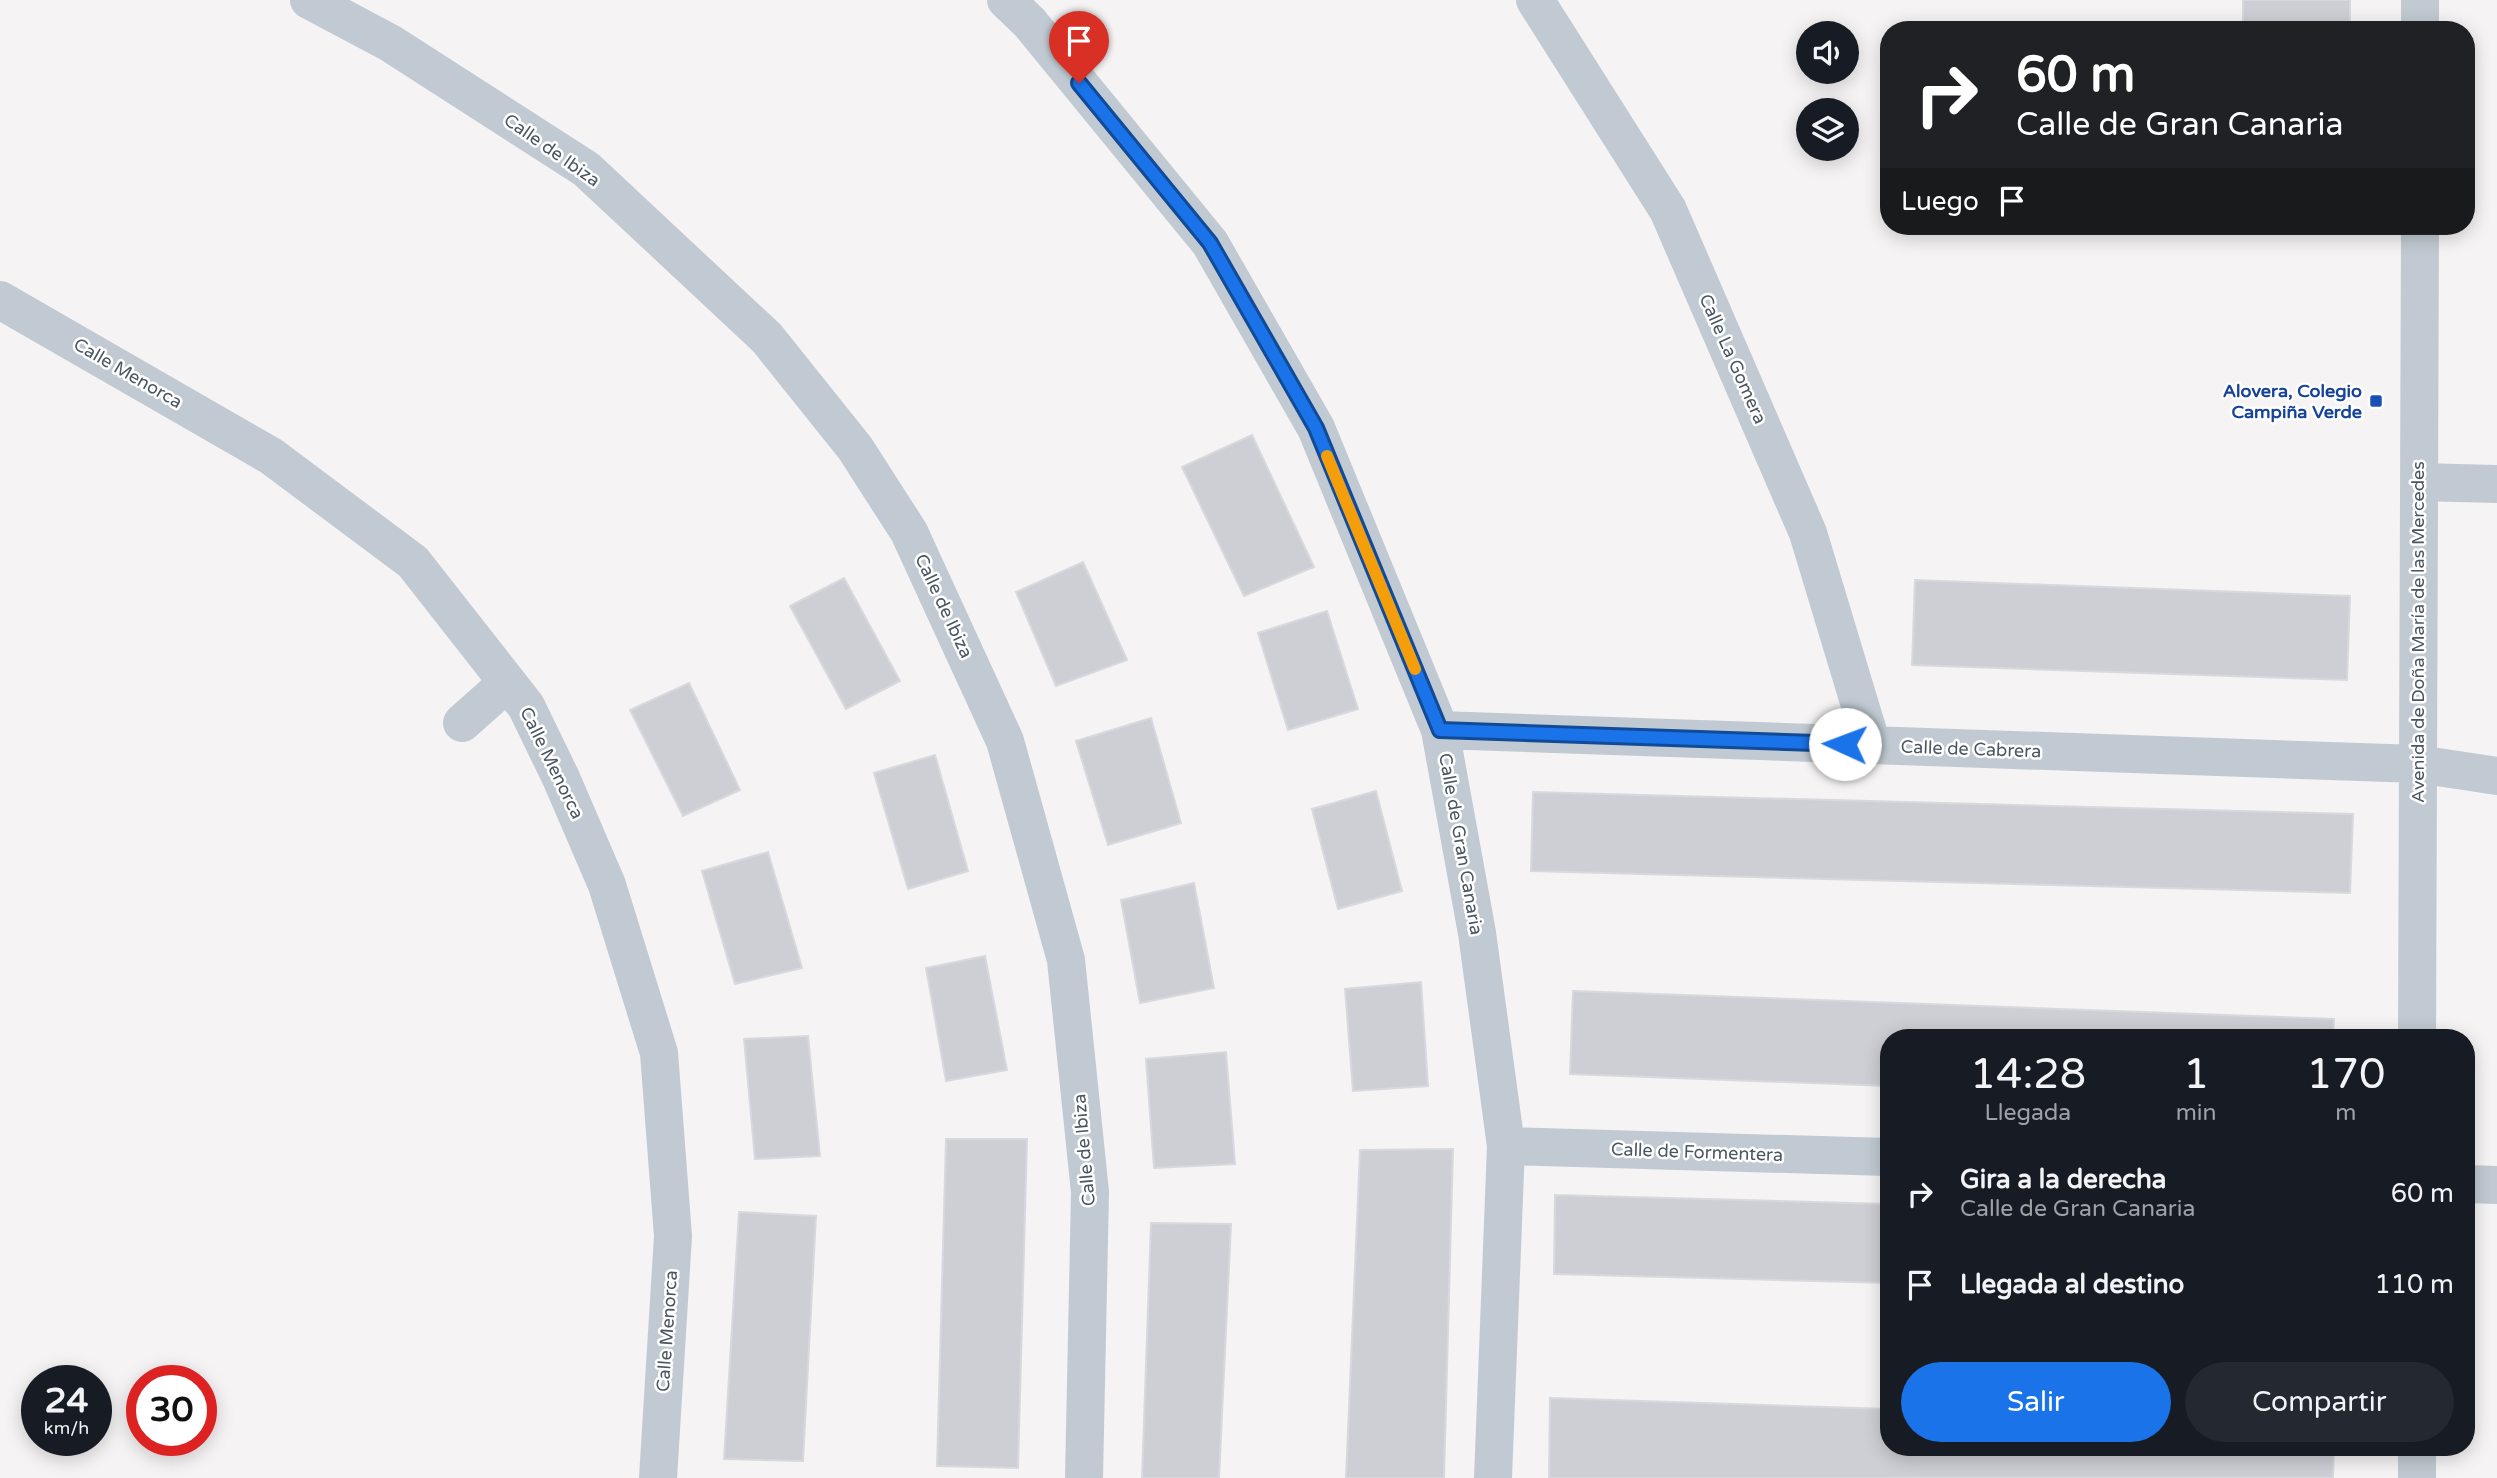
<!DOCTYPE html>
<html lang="es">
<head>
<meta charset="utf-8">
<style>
  :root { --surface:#171b24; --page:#242831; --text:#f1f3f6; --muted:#9ea1a6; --accent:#1a73e8 }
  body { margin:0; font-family:"Varela Round",sans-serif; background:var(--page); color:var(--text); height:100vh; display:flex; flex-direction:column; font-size:26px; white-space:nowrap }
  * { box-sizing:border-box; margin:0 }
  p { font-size:23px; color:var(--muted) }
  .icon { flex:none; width:38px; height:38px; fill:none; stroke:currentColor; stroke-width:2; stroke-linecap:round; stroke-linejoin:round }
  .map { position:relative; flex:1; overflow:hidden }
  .panel { position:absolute; left:1880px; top:1029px; width:595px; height:427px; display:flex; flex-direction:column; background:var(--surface); border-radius:28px; box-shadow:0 4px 18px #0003 }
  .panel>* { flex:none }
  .top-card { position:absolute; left:1880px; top:21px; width:595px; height:214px; border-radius:28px; box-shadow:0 4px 18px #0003; background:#202124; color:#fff; overflow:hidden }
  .tools { position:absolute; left:1796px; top:21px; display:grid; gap:14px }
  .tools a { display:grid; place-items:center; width:63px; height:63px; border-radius:50%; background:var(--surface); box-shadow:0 4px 18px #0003; font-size:35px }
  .speed { position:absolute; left:21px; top:1365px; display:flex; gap:14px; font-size:35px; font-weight:700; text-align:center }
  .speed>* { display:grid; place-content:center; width:91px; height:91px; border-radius:50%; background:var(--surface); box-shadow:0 4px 18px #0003; line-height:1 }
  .speed small { font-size:18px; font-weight:400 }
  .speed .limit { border:10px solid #d22; background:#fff; color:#111 }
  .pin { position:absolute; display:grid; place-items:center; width:60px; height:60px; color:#fff; margin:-72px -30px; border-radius:50% 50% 50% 0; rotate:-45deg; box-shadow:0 0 7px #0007 }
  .pin .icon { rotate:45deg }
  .me { position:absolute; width:77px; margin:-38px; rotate:272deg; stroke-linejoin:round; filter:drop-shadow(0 0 5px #0008) }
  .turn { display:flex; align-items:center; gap:24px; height:147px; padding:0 21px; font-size:32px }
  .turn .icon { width:91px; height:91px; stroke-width:2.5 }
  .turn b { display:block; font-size:49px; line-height:60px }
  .then { display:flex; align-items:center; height:66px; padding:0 21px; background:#0003; gap:14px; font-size:26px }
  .eta { display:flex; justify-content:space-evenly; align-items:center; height:119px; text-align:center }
  .eta b { font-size:42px; font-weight:600; line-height:49px }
  .action { display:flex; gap:14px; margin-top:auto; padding:14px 21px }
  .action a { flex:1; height:80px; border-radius:42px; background:var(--accent); color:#fff; font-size:28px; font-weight:600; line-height:80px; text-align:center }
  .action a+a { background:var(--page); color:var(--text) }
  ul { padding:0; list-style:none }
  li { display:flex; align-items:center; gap:21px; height:91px; padding:0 21px }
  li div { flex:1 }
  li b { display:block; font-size:26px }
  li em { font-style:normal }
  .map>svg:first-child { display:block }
</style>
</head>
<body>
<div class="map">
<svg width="2497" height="1478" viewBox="0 0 2497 1478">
  <rect width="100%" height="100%" fill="#f5f3f3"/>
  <path fill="#cdcfd5" stroke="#d7d9de" stroke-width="2" d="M2243,0h107v30h-107z
    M1252,435l62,132 -70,29 -62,-129z
    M1083,562l44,98 -71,26 -40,-94z
    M844,578l56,103 -54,28 -56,-103z
    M1915,580l435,16 -3,84 -435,-15z
    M1327,611l31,98 -70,21 -30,-97z
    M689,683l51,107 -57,26 -53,-106z
    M1151,718l30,105 -73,22 -32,-104z
    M935,755l33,116 -60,18 -34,-116z
    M1376,791l26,100 -64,18 -26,-100z
    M1533,792l820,22 -3,79 -819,-22z
    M768,852l34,116 -67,16 -33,-113z
    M1194,883l20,105 -74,15 -19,-103z
    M985,956l22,114 -61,11 -20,-113z
    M1421,982l7,104 -75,5 -8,-102z
    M1573,991l761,28 -1,19h-445v48l-318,-12z
    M808,1036l12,120 -65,3 -11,-120z
    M1226,1052l9,112 -81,4 -8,-109z
    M946,1139h81l-9,329 -81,-2z
    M1453,1149l-9,329h-98l14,-328z
    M1555,1195l333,9v79l-334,-9z
    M739,1212l77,4 -13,245 -79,-2z
    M1151,1223l80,1 -12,254h-77z
    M1550,1398l338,11v38h446l-1,31h-784z"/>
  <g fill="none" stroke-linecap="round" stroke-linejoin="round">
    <path stroke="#c1cad2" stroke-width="38" d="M309,0l81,43 196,126 181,169 88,110 54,84 96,209 61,219 24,232 -6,286
      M1006,0l24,23 180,220 106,185 124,302 37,203 29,213 -13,332
      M1535,0l133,210 140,323 64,212
      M2420,0v30
      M0,300l271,156 142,106 113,144 35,72 46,107 52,168 14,183 -15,242
      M2419,482l78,2
      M462,723l45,-40
      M1440,730l978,34 79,12
      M2417,1038l3,-812
      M1506,1146l382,11
      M2466,1184l31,1
      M2417,1478v-31"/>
  </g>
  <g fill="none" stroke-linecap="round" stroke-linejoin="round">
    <g stroke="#114b97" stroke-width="18">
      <path id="route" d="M1079,83l131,160 106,185 124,302 405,14"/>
    </g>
    <use href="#route" stroke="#1a73e8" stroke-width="12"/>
    <path stroke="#f59e0b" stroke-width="12" d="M1327,456l88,213"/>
  </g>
  <rect fill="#1a4fb4" stroke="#fff" stroke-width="2.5" x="2369" y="394" width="14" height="14" rx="3.5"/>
  <g text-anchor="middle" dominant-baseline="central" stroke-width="5" stroke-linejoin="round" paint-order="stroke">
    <g font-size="18" fill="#4a5661" stroke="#fff">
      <text transform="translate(552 150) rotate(35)">Calle de Ibiza</text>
      <text transform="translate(1733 359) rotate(66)">Calle La Gomera</text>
      <text transform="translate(128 373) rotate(30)">Calle Menorca</text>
      <text transform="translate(944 606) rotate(65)">Calle de Ibiza</text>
      <text transform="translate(2418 632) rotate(-90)">Avenida de Doña María de las Mercedes</text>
      <text transform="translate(1971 749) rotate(2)">Calle de Cabrera</text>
      <text transform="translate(552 763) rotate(64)">Calle Menorca</text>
      <text transform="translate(1461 844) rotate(80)">Calle de Gran Canaria</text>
      <text transform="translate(1084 1150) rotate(-95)">Calle de Ibiza</text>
      <text transform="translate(1697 1152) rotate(2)">Calle de Formentera</text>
      <text transform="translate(667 1331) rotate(-86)">Calle Menorca</text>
    </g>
    <g font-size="18" font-weight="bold" fill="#164399" stroke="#fff" text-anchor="end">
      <text x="2362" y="391">Alovera, Colegio<tspan x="2362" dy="21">Campiña Verde</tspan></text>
    </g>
  </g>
</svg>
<div class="tools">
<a><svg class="icon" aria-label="sound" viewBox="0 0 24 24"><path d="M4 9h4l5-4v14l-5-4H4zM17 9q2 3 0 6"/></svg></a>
<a><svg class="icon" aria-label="layers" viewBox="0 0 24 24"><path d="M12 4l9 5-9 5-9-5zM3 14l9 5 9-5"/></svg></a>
</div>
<div class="speed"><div>24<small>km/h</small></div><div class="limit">30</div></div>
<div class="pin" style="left:1079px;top:83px;background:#d93025"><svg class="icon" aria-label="arrive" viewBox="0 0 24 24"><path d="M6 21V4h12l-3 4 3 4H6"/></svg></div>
<svg class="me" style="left:1845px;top:744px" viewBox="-20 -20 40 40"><circle r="19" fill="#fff"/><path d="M0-13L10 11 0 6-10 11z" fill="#1a73e8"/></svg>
<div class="top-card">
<div class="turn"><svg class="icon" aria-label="right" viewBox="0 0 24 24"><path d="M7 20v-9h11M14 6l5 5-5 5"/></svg><div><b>60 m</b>Calle de Gran Canaria</div></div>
<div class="then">Luego<svg class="icon" aria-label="arrive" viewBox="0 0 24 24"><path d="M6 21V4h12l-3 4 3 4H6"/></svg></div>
</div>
<section class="panel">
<div class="eta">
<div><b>14:28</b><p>Llegada</p></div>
<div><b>1</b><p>min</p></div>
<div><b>170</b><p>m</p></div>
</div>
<ul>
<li><svg class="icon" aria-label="right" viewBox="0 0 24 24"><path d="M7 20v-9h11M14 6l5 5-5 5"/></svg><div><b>Gira a la derecha</b><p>Calle de Gran Canaria</p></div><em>60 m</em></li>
<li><svg class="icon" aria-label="arrive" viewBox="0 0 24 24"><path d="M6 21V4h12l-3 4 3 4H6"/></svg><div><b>Llegada al destino</b></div><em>110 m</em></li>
</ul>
<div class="action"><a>Salir</a><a>Compartir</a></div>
</section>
</div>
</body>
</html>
